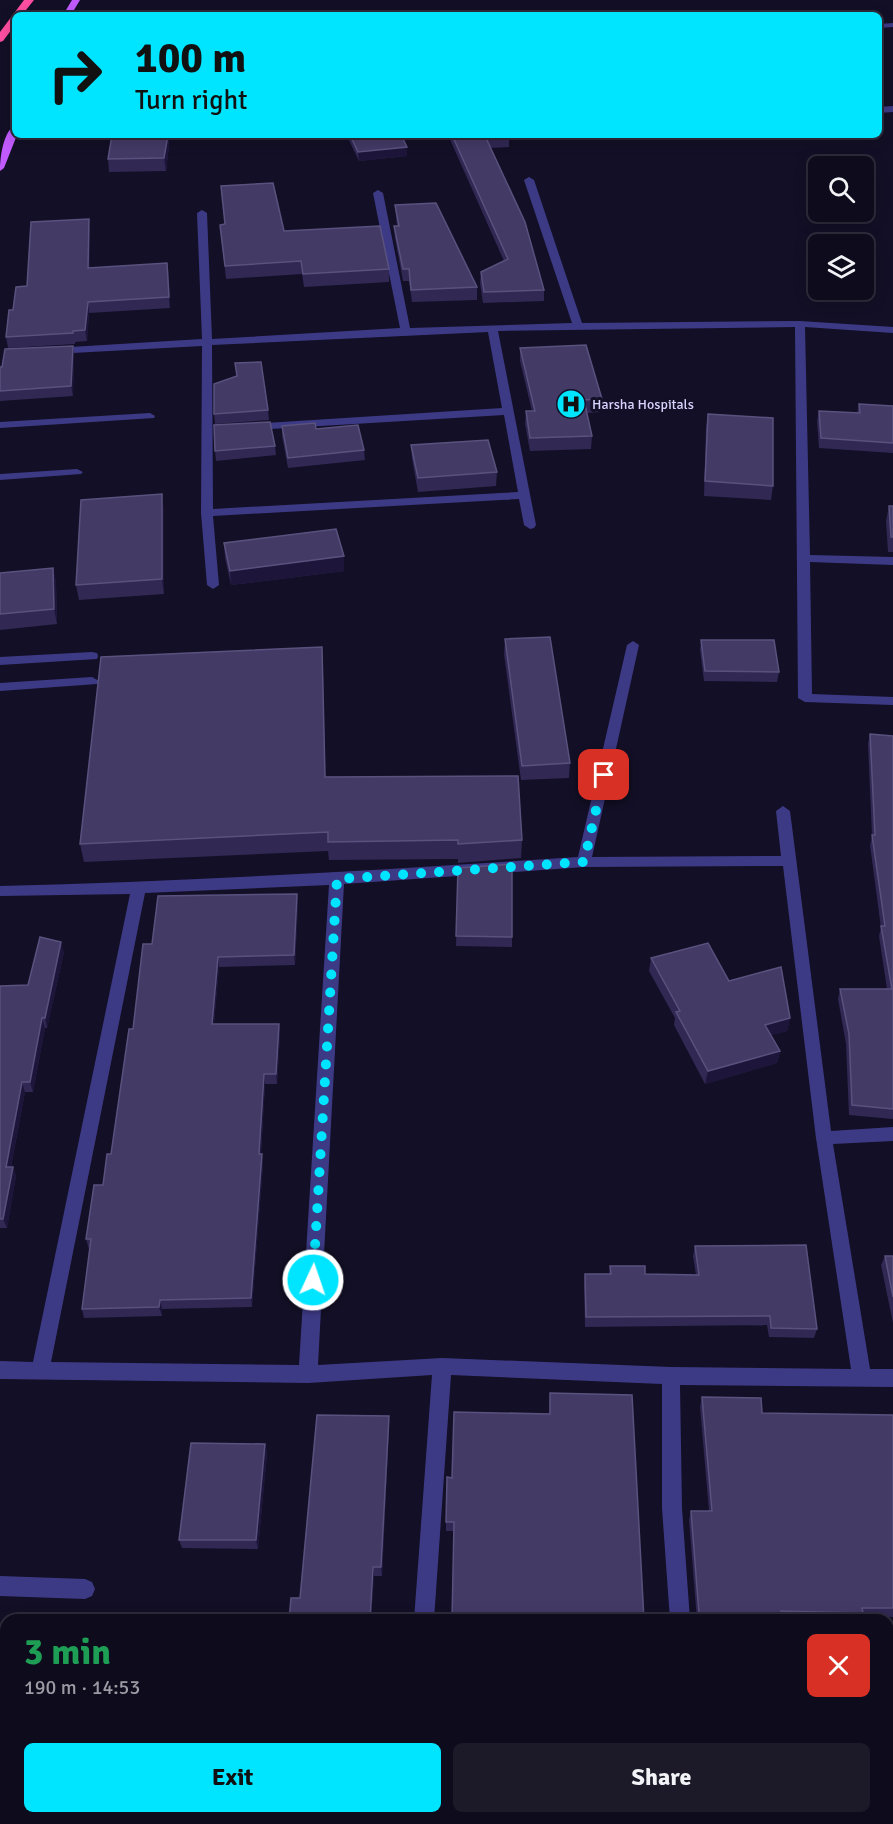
<!DOCTYPE html>
<html lang="en">
<head>
<meta charset="utf-8">
<style>
  :root { --surface:#0e0b1c; --page:#1c1929; --text:#f1f3f6; --muted:#9b9ba3; --line:#2e2b3b; --accent:#00e5ff }
  body { margin:0; font-family:Signika,sans-serif; background:var(--page); color:var(--text); height:100vh; display:flex; flex-direction:column; font-size:22px; white-space:nowrap }
  * { box-sizing:border-box; margin:0 }
  p { font-size:20px; color:var(--muted) }
  .icon { flex:none; width:33px; height:33px; fill:none; stroke:currentColor; stroke-width:2; stroke-linecap:round; stroke-linejoin:round }
  .map { position:relative; flex:1; overflow:hidden }
  .sheet { position:absolute; left:0px; top:1614px; width:894px; height:210px; display:flex; flex-direction:column; background:var(--surface); border-radius:18px 18px 0 0; box-shadow:0 3px 15px #0003,0 0 0 2px var(--line) }
  .sheet>* { flex:none }
  .banner { position:absolute; left:12px; top:12px; width:870px; height:126px; border-radius:9px; box-shadow:0 3px 15px #0003,0 0 0 2px var(--line); background:#00e5ff; color:#111; overflow:hidden }
  .buttons { position:absolute; left:808px; top:156px; display:grid; gap:12px }
  .buttons a { display:grid; place-items:center; width:66px; height:66px; border-radius:9px; background:var(--surface); box-shadow:0 3px 15px #0003,0 0 0 2px var(--line); font-size:30px }
  .pin { position:absolute; display:grid; place-items:center; width:51px; height:51px; color:#fff; margin:-26px; border-radius:12px; box-shadow:0 3px 9px #0006 }
  .me { position:absolute; width:66px; margin:-33px; rotate:3deg; stroke-linejoin:round; filter:drop-shadow(0 0 4px #0008) }
  .turn { display:flex; align-items:center; gap:21px; height:126px; padding:0 24px; font-size:27px }
  .turn .icon { width:78px; height:78px; stroke-width:2.5 }
  .turn b { display:block; font-size:42px; line-height:51px }
  .round { display:grid; place-items:center; flex:none; width:63px; height:63px; border-radius:9px; background:var(--page) }
  .head { display:flex; align-items:center; justify-content:space-between; height:102px; padding:0 24px }
  h1 { font-size:36px; font-weight:700; line-height:45px; color:#1e9e55 }
  .cta { display:flex; gap:12px; margin-top:auto; padding:12px 24px }
  .cta a { flex:1; height:69px; border-radius:9px; background:var(--accent); color:#111; font-size:24px; font-weight:700; line-height:69px; text-align:center }
  .cta a+a { background:var(--page); color:var(--text) }
  .map>svg:first-child { display:block }
</style>
</head>
<body>
<div class="map">
<svg width="893" height="1824" viewBox="0 0 893 1824">
  <rect width="100%" height="100%" fill="#130f26"/>
  <g fill="none" stroke-linecap="round" stroke-linejoin="round">
    <path fill="#3d3a85" fill-rule="evenodd" d="M893,23v4l-14,1v-4z
      M893,106v6l-14,1v-6z
      M529,177l5,3 48,143 218,-2 93,6v6l-88,-6 5,228 83,2v8l-83,-3 2,132 81,3v8l-88,-3 -7,-4 -3,-371 -297,4 38,194 -2,3 -4,1 -6,-4 -5,-26 -306,17 6,69 -6,4 -6,-4 -6,-72 1,-167 -148,8 -5,-3 5,-3 148,-9 -5,-126 5,-3 5,3 5,126 188,-11 -27,-135 5,-3 5,3 27,135 162,-5 -48,-143zM488,332l14,76 -250,16 -6,3 6,3 252,-15 14,77 -305,17 -1,-164z
      M150,413l5,3 -1,2 -154,10v-6z
      M77,469l6,3 -2,2 -81,6v-6z
      M633,641l6,4 -47,212 189,-1 -5,-45 7,-5 7,5 41,320 62,-4v14l-60,3 37,225h23v18l-213,-2 2,123 8,112h-20l-8,-112v-124l-211,-9 -17,245h-20l18,-245 -124,8 -308,-4v-18l33,1 97,-468 -130,2v-10c193,-5 385,-16 578,-29l49,-212zM783,866l33,272 35,231 -180,-2 -229,-9 -124,7 26,-481 240,-17zM329,885l-30,480 -248,-3 94,-469z
      M92,652l5,1 1,3 -1,3 -97,6v-8z
      M92,677l7,4 -2,3 -97,7v-8z
      M0,1576l85,3 7,3 3,7 -3,7 -7,3 -85,-3z
      M888,1654h5v22h-5z
      M399,1818h22l-1,6h-22z
      M680,1818h22v6h-22z"/>
    <path fill="#c25bff" fill-rule="evenodd" d="M72,0h8l-9,15h-8z
      M15,125l2,10 -13,33 -4,3c0,-13 3,-39 15,-46z"/>
    <path fill="#ff4fa3" fill-rule="evenodd" d="M24,0h10l-12,15h-7v10l-12,16 -3,1v-10z"/>
  </g>
  <path fill="#312854" d="M112,135h56l1,11 -3,25 -57,1 -1,-13z
    M348,135h53l6,12v9l-48,5 -11,-23z
    M448,135h61v12l-19,1 54,142v11l-61,2 -3,-20 1,-11 23,-11z
    M395,205l82,82v13l-65,2 -3,-21h-6l-8,-43 -1,-12h3l-1,-9z
    M220,225l64,6 105,38v13l-85,5 -2,-13 -76,5z
    M90,230v38l77,-5 3,45 -81,5 -2,28 -12,1v2l-67,4 -2,-11 7,-27 14,-24z
    M73,346l1,9 -1,41 -73,5v-34z
    M520,348l82,51 -1,13 -14,1 5,23 -1,13 -61,2 -5,-27 1,-13h6l-12,-50z
    M859,404l34,2v47l-74,-5 -2,-27 2,-10 38,2z
    M268,410l1,10 -54,4 -1,-10z
    M708,414l65,72 -2,14 -67,-4 2,-68z
    M282,426l82,24 1,10 -77,8 -6,-32z
    M411,445l86,27 -1,14 -78,6 -6,-33z
    M275,446l1,9 -60,6 -1,-10z
    M889,506h4v46h-5l-2,-31z
    M164,509v85l-85,6 -3,-15z
    M224,543l120,13v15l-113,14 -6,-27z
    M53,568l3,14 1,42 -57,6v-57z
    M505,639l65,124 -1,15 -48,2 -17,-126z
    M701,640l78,32 -2,10 -73,-1 -4,-31z
    M322,647l3,130 197,63 -1,18 -63,5v-4l-129,1 -1,-9 -244,11 -4,-18z
    M870,734l23,2v383l-44,-4 -3,-71 -8,-45 2,-10h47l-8,-53 2,-8 -11,-83 2,-9 -4,-92z
    M458,868l54,69v10l-56,-1z
    M297,894l1,10 -3,61 -76,2 -5,57h65l1,10 -3,50h-12l-4,70 2,10 -11,143 -90,2v7l-78,2 -2,-9 8,-60h-1l-3,-10 17,-54 8,-31 41,-210z
    M64,952l-17,76h-2l-12,64h-8l-14,75h2l3,9 -9,52h-7v-242l28,-1z
    M651,958l78,23 61,37 -3,13 -16,4 9,16 -3,12 -72,21 -31,-59 1,-7 -26,-47z
    M695,1246l122,83 -3,9 -45,-1 -2,-12 -182,2 -1,-44 1,-9h24l1,-8 35,8 51,1 -3,-19z
    M885,1256h8v67l-12,-58z
    M550,1393l82,2 -179,136h-7v-9l6,-44 97,-64z
    M702,1397l60,16 131,2v202l-32,-1 -2,4h-162l-8,-100 2,-9h18l-9,-104z
    M389,1416v11l-7,149h-8l-3,44h-82z
    M265,1444l2,9 -9,96 -76,-1 -3,-8z
    M6,1655v111l-6,-1v-89z
    M719,1818h169l5,6h-174z"/>
  <path fill="#1d163a" d="M168,135l1,11 -3,25 -2,-13z
    M407,147v9l-48,5 -1,-9z
    M89,219l1,11v49l-2,-11z
    M167,263l2,11 1,34 -1,-11z
    M88,302l1,11 -2,28 -2,-11z
    M73,346l1,9 -1,41 -2,-10z
    M162,494l2,15v85l-2,-15z
    M344,556v15l-113,14 -1,-14z
    M53,568l3,14 1,42 -3,-15z
    M322,647l1,19 3,130 -1,-19z
    M297,894l1,10 -3,61 -1,-10z
    M61,942l3,10 -17,76 -2,-10z
    M218,957l1,10 -6,68 -1,-11z
    M42,1018l3,10 -12,64 -3,-10z
    M790,1018l-3,13 -25,7 3,-13z
    M279,1024l1,10 -3,50 -1,-10z
    M780,1051l-3,12 -72,21 3,-13z
    M264,1074l1,10 -5,80 -1,-10z
    M22,1082l3,10 -16,85 -3,-10z
    M262,1154l1,10 -11,143 -1,-9z
    M13,1167l3,9 -9,52 -4,-9z
    M160,1300l2,9v7l-3,-9z
    M389,1416v11l-7,149 -1,-9z
    M265,1444l2,9 -9,96 -2,-9z
    M373,1567l1,9 -3,44h-1z"/>
  <path fill="#433a66" stroke="#5a527e" stroke-width="1.5" d="M112,135h56l-4,23 -56,1z
    M350,135h51l6,12 -49,5z
    M452,135h57v2l-23,1 39,84 19,68 -60,2 -3,-20 27,-13z
    M273,183l11,48 96,-5 9,43 -86,5 -2,-13 -76,5 -5,-41 5,-1 -4,-38z
    M436,203l41,84 -66,3 -2,-21h-6l-9,-43h5l-4,-21z
    M89,219l-1,49 79,-5 2,34 -81,5 -3,28 -12,1v2l-67,4 3,-27h4l3,-23 11,-1 4,-64z
    M586,345l16,54 -18,1 8,36 -62,2 -4,-27h9l-15,-63z
    M73,346l-2,40 -71,5v-24h2l3,-18z
    M261,362l7,48 -54,4v-30l23,-8 -2,-13z
    M859,404l34,2v37l-72,-5 -2,-27 41,2z
    M708,414l65,4v68l-68,-5z
    M270,422l5,24 -60,5 -1,-26z
    M315,423l1,6 42,-4 6,25 -76,8 -6,-32z
    M488,440l9,32 -79,6 -7,-33z
    M162,494v85l-86,6 5,-85z
    M889,506h4v31h-2z
    M336,529l8,27 -114,15 -6,-28z
    M53,568l1,41 -54,5v-41z
    M550,637l20,126 -48,3 -17,-127z
    M701,640h73l5,32 -74,-1z
    M322,647l3,130 193,-1 4,64 -64,4v-4l-130,2v-10l-248,12 21,-187z
    M870,734l23,2v373l-41,-4 -3,-71 -9,-45h52l-11,-63h4l-13,-91h3z
    M512,864v73l-56,-1 2,-68z
    M297,894l-3,61 -76,2 -6,67h67l-3,50h-12l-5,80h3l-11,144 -91,2 -1,7 -77,2 9,-70h-5l8,-54h9l4,-31h4l18,-125h4l10,-85h9l6,-48z
    M40,937l21,5 -16,76h-3l-12,64h-8l-16,85h7l-10,52h-3v-233l28,-1z
    M708,943l21,38 52,-14 9,51 -25,7 15,26 -72,20 -32,-59 4,-1 -29,-53z
    M806,1245l11,84 -46,-1 -1,-12 -184,1 -1,-43h26l-1,-8h35v8l54,1 -4,-29z
    M885,1256h8v41z
    M550,1393l82,2 12,225h-192l2,-98h-8l1,-45 5,1 2,-66 96,2z
    M702,1397l59,1 1,15 131,2v193h-31l1,5 -82,-2 1,4 -83,-2 -8,-102h21z
    M317,1415l72,1 -8,151h-8l-3,53h-81l2,-22h9z
    M191,1443l74,1 -9,96h-77z
    M4,1655h2v104l-6,-1v-82z
    M888,1719h5v105h-171v-6h166z
    M263,1818h115v6h-115z
    M445,1818h213v6h-213z"/>
  <g fill="none" stroke-linecap="round" stroke-linejoin="round">
    <path stroke="#00e5ff" stroke-width="10" stroke-dasharray="0 18" d="M313,1280l24,-401 247,-17 20,-87"/>
  </g>
  <defs>
    <g id="hospital-disc" transform="scale(1.5)"><circle r="9.5" fill="#00e5ff" stroke="#130f26"/><path d="M-5-5h3v3.5h4V-5h3V5h-3V1.5h-4V5h-3Z" fill="#111"/></g>
  </defs>
  <g fill-rule="evenodd">
    <use href="#hospital-disc" x="571" y="404"/>
  </g>
  <g text-anchor="middle" dominant-baseline="central" stroke-width="6" stroke-linejoin="round" paint-order="stroke">
    <g font-size="14" fill="#d9d4ff" stroke="#130f26" text-anchor="start">
      <text x="592" y="404">Harsha Hospitals</text>
    </g>
  </g>
</svg>
<div class="buttons">
<a><svg class="icon" aria-label="search" viewBox="0 0 24 24"><circle cx="10" cy="10" r="6"/><path d="M15 15l6 6"/></svg></a>
<a><svg class="icon" aria-label="layers" viewBox="0 0 24 24"><path d="M12 4l9 5-9 5-9-5zM3 14l9 5 9-5"/></svg></a>
</div>
<div class="pin" style="left:604px;top:775px;background:#d93025"><svg class="icon" aria-label="arrive" viewBox="0 0 24 24"><path d="M6 21V4h12l-3 4 3 4H6"/></svg></div>
<svg class="me" style="left:313px;top:1280px" viewBox="-20 -20 40 40"><circle r="17" fill="#00e5ff" stroke="#fff" stroke-width="3"/><path d="M0-11L8 9 0 5-8 9z" fill="#fff"/></svg>
<div class="banner">
<div class="turn"><svg class="icon" aria-label="right" viewBox="0 0 24 24"><path d="M7 20v-9h11M14 6l5 5-5 5"/></svg><div><b>100 m</b>Turn right</div></div>
</div>
<section class="sheet">
<div class="head"><div><h1>3 min</h1><p>190 m · 14:53</p></div><a class="round" style="background:#d93025;color:#fff"><svg class="icon" aria-label="close" viewBox="0 0 24 24"><path d="M6 6l12 12M18 6L6 18"/></svg></a></div>
<div class="cta"><a>Exit</a><a>Share</a></div>
</section>
</div>
</body>
</html>
